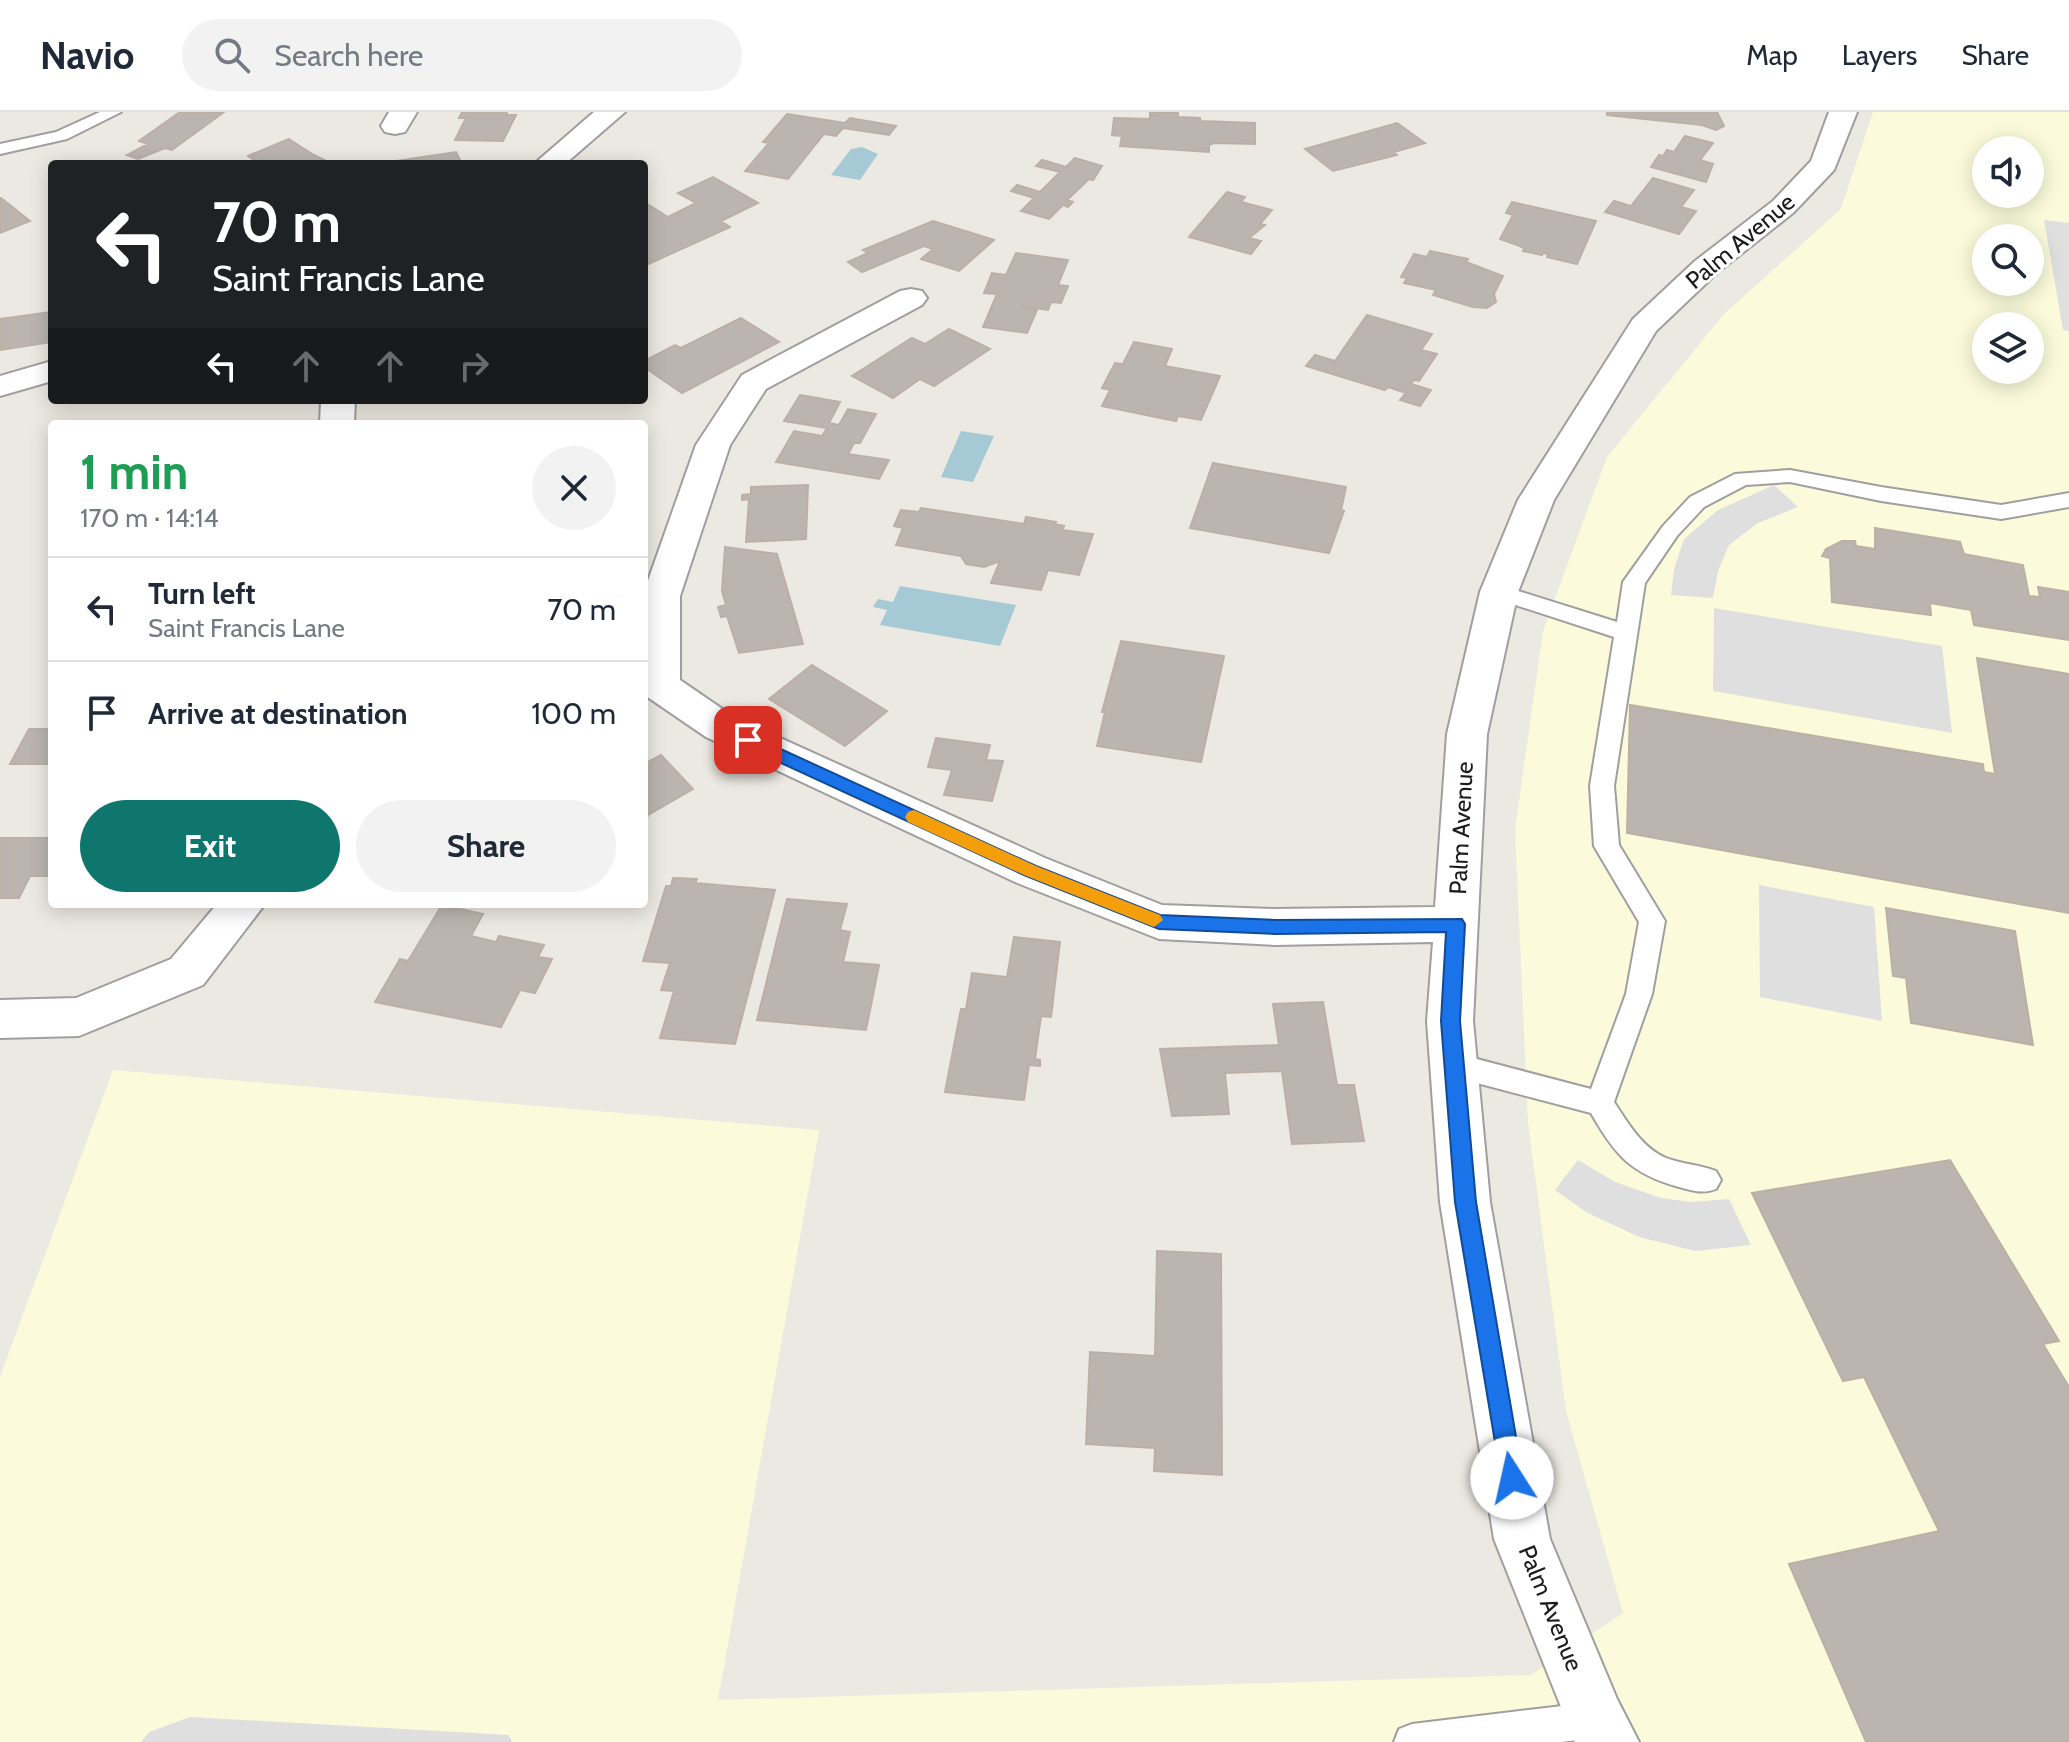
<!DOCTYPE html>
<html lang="en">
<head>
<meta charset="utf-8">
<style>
  :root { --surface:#fff; --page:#f2f2f3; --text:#1f2937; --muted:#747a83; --line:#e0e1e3; --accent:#0f766e }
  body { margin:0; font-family:Cabin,sans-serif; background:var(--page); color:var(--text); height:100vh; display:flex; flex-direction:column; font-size:30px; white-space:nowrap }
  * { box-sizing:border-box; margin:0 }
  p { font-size:26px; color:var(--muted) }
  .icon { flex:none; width:44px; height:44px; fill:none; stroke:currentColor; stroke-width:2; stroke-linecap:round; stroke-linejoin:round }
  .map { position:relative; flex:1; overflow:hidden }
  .drawer { position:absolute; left:48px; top:308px; width:600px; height:488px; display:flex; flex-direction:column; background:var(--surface); border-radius:8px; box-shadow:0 4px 20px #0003 }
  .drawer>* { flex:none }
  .guide { position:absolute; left:48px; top:48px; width:600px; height:244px; border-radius:8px; box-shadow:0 4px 20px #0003; background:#202124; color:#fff; overflow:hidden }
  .buttons { position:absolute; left:1972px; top:24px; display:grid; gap:16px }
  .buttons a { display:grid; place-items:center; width:72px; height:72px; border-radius:50%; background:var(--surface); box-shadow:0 4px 20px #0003; font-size:40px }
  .pin { position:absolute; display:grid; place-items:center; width:68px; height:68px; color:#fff; margin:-34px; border-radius:16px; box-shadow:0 4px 12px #0006 }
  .me { position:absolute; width:88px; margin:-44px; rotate:350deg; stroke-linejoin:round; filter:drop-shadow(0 0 6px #0008) }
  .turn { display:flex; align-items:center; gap:28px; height:168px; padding:0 32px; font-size:36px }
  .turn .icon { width:104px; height:104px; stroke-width:2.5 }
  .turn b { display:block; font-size:56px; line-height:68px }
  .lanes { display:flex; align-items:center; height:76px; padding:0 32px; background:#0003; justify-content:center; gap:40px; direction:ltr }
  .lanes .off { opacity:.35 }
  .round { display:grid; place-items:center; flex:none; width:84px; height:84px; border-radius:42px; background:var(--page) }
  .headline { display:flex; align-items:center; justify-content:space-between; height:136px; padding:0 32px }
  h1 { font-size:48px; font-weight:700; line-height:60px; color:#1e9e55 }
  .primary-button { display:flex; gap:16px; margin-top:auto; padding:16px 32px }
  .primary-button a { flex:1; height:92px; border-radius:48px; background:var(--accent); color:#fff; font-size:32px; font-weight:700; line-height:92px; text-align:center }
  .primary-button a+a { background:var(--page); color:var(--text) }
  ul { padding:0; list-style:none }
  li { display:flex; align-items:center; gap:24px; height:104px; padding:0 32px; border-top:2px solid var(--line) }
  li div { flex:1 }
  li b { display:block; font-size:30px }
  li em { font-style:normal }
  header { display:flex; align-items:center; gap:48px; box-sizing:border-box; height:112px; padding:0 40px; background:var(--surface); border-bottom:2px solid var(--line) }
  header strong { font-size:38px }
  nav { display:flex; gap:44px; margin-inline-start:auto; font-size:28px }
  .search { width:560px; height:72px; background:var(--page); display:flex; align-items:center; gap:20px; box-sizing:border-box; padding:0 28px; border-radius:44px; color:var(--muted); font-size:30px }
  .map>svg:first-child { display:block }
</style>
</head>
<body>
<header>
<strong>Navio</strong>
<div class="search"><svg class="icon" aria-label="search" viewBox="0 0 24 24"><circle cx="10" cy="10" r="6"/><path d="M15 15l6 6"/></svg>Search here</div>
<nav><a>Map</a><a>Layers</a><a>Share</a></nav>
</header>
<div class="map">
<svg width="2069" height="1630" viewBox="0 0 2069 1630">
  <rect width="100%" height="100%" fill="#ece9e2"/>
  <path fill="#fbfbdb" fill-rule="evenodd" d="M1873,0h196v1630h-2069v-365l113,-307 706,60 -101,570 813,-25 92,-62 -57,-202 -38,-288 -13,-293 28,-199 64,-174 117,-143 117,-105zM1986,38h44v44h-44zM1986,126h44v44h-44zM1986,214h44v44h-44z"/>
  <path fill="#dfdfdf" d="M2044,108l25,3v108l-6,-1z
    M1774,373l24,22 -40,16 -29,22 -11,26 -5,27 -42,-3 3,-26 10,-30 34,-29z
    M1714,496l228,38 10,87 -239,-42z
    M1759,773l115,22 8,114 -122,-24z
    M1578,1048l37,22 46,16 30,4 38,-3 22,46 -56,6 -56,-14 -53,-25 -31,-22z
    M190,1605l319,18 3,7h-371l8,-10z"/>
  <path fill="#a5cad6" d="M862,35l16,7 -18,26 -29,-5 20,-26z
    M961,319l33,5 -21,46 -32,-5z
    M900,474l116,19 -16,41 -120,-21 7,-15 -14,-3 5,-8 15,3z"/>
  <path fill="#bcb5af" stroke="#bcb0a5" stroke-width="2" d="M180,0h44l-52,38 -7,-2 -27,11 -11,-4 21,-11 -9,-3z
    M462,0h45l-1,3h10l-13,26 -48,-1 11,-22h-7z
    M1150,0l28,1v4l22,1v3l55,2v21l-41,-1 -5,2v7l-89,-6 2,-10 -10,-1 2,-17 36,1z
    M1607,0h110l7,14 -8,4 -14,-5 -95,-10z
    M787,2l58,9 5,-5 46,8 -7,9 -46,-7 -7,8 -12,-2 -36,45 -43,-8 24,-28 -6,-1z
    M1397,11l28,20 -31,9 3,3 -64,16 -28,-22z
    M1685,24l28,7 -13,17 13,4 -7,18 -55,-15 8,-12 4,1 4,-6 7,2z
    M289,27l23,15 20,10h-72l-12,-8z
    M456,40l6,12h-86z
    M1075,46l27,8 -9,14 -4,-1 -22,21 6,2 -5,5 -5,-2 -14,14 -28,-8 13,-13 -23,-7 6,-6 23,7 20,-20 -24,-6 6,-6 24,7z
    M713,65l45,26 -37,18 9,6 -86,39v-64l24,15 28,-14 -18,-10z
    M1653,66l41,12 -13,17 15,4 -17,23 -74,-22 9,-11 17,5z
    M1227,80l18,5 -4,5 31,8 -12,14 5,1 -16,13 12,3 -10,13 -62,-17z
    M0,86h1l29,23 -30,12z
    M1512,90l84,19 -19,43 -30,-7 1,-3 -5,-1 -1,2 -19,-4 1,-3 -4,-2 -20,-7 13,-24 -7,-2z
    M933,109l61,19 -35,31 -38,-12 12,-10 -9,-3 -62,26 -14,-10 20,-9 -5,-3z
    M1430,139l38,8 -2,3 37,14 -9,18 2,8 -9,6 -14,-1 -40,-12 3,-5 -32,-7 3,-5 -6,-1 13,-23 13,3z
    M1016,141l52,7 -10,25 10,1 -7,17 -10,-1 -3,8 -26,-4 15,4 -10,23 -44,-6 14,-33 -13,-1 8,-20 14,2z
    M52,200v30l-52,8v-31z
    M1367,203l65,19 -11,16 16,4 -18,27 -5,-1 -3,4 20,6 -11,16 -20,-6 6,-7 -18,-6 -3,3 -79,-24 9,-11 20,6z
    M741,206l38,24 -97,51 -38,-26v-6l31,-16 6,3z
    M949,217l41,20 -56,37 -14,-7 -27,19 -41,-22 60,-38 13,6z
    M1134,230l38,7 -7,17 55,10 -19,44 -23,-4 -2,5 -74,-15 8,-16 -8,-2 13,-25 8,1z
    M800,283l40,7 -11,21 10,2 9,-16 28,5 -16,29h-6l-6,11 41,6 -10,19 -103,-17 18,-31 28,5 5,-8 -43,-7z
    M1213,351l133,24 -5,23 3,1 -15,42 -139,-25z
    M808,373l-2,54 -60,3 3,-43 -7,1v-5l9,-1v-7z
    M921,396l103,16 2,-7 30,5 -1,2 9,2 -2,4 31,4 -14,41 -31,-5 -7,20 -50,-7 9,-22 -16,6 -18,-3 -5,-8 -65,-11 7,-17 -9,-2 7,-16 18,2z
    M1875,416l85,14 4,12 59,11 6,31 11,1 -2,-10 31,5v48l-95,-15 -3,-15 -41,-7 1,12 -99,-13 -2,-44 -8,-2 4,-7 16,-8h13l1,5 19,3z
    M725,435l52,7 26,90 -64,9 -12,-37 -6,1 -3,-10 8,-2 -4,-14z
    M1121,529l103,15 -23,106 -104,-16 8,-34h-3z
    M1977,546l92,16v239l-442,-80 3,-128 353,59 1,8 11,2z
    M812,553l75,46 -42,35 -76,-47z
    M29,617h23v35h-42z
    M936,626l54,7 -4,15 17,1 -11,40 -48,-6 8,-25 -24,-3z
    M661,643l32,34 -45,26 -4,13v-64z
    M52,717v47h-22l-11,22h-19v-60h48z
    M673,766l24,1 -2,4 80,7 -40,154 -75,-6 14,-47 -13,-1 9,-27 -27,-2 23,-75h5z
    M787,787l60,5 -7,26 10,2 -7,30 36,3 -13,65 -109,-10z
    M442,793l41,9 -12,22 25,6 3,-6 45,9 -6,12 14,2 -17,34 -15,-3 -19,37 -126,-25 25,-43 8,2z
    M1886,796l129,23 18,114 -122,-22 -5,-45 -13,-2z
    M1014,825l46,5 -9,75 -10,-1 -6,43 5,1v6l-11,-1 -5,35 -79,-8 16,-83h5l6,-36 35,4z
    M1323,890l14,83h17l10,56 -72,3 -10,-73 -57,2 4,41 -57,2 -12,-67 119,-4 -6,-41z
    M1950,1048l109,181 -16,3 26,43v355h-203l-77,-178 150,-33 -75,-154 -21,4 -91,-188z
    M1157,1139l64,3 1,221 -68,-4 1,-23 -69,-4 4,-92 65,4z"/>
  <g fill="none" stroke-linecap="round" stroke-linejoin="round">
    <g stroke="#9f9f9f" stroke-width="4">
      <path id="lane" d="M100,0h21l-54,27 -67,15v-10l56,-12z
        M1790,358l91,17 120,18 68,-12v14l-68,12 -120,-18 -91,-19 -44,3 -42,22 -27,29 -32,47 -31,203 5,59 46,76 -13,73 -38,108c14,21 28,46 52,56 16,6 34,7 50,13l5,9 -5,9c-13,5 -23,2 -37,-2 -48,-13 -64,-32 -88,-74l-137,-36 -10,-4 -4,-8 4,-8 10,-4 137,36 35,-95 13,-72 -45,-76 -4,-60 24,-149 -123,-40 -3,-5 3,-5 8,-2 118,37 6,-40 40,-56 27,-29 45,-23z
        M1596,1590l13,5 5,13 -5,13 -13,5 -35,4h-167l5,-13 13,-5z"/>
    </g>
    <g stroke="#9f9f9f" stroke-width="4">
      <path id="street" d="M389,0h28l-12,20 -10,2 -10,-2 -4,-6z
        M594,0h31l-60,52h-31z
        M1829,0h28l-23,58 -41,43 -76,60 -61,58 -102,169 -36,92 -31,142 -14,287 17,181 60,337 67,160 22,43h-64l-81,-203 -54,-337 -13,-181 6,-79 -158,3 -116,-6 -144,-57 -309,-145 -60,-41 -2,-104 52,-147 46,-70 158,-84 11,-2 11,2 5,7 -5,7 -156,84 -36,56 -50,151v84l54,37 311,141 117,47 113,4 160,-2 12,-173 33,-142 38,-92 115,-181 62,-58 78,-60 38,-40z
        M52,249v20l-52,15v-20z
        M321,288h34l-1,24h-34z
        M217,792h48l-62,81 -124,51 -79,2v-38l76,-2 95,-39z"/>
    </g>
    <use href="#lane" fill="#fff" fill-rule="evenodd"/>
    <use href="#street" fill="#fff" fill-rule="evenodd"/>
  </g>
  <path fill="#1a73e8" stroke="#114b97" stroke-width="2" d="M748,622l288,132 124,49 115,5 187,-1 3,5 -5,97 16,181 47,276 -3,8 -8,3 -8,-3 -3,-8 -46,-276 -14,-181 5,-89 -171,2 -116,-5 -135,-54 -282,-130 -2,-5 2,-4z"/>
  <path fill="#f59e0b" d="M914,698l122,56 124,49 3,5 -9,7 -130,-52 -116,-53 -3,-5 3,-5z"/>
  <g text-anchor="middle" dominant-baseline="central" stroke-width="6" stroke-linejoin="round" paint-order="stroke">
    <g font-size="24" fill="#1b1b1b" stroke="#fff">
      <text transform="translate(1740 129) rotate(-40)">Palm Avenue</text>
      <text transform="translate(1461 716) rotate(-87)">Palm Avenue</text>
      <text transform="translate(1551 1496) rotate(68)">Palm Avenue</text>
    </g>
  </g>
</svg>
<div class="buttons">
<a><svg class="icon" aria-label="sound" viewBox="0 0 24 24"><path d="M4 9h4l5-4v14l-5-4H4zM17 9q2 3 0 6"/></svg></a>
<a><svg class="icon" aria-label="search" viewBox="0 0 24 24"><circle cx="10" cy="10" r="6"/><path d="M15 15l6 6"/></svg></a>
<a><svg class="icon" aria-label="layers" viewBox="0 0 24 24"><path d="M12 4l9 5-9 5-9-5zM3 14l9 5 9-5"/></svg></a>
</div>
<div class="pin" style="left:748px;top:628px;background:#d93025"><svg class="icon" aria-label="arrive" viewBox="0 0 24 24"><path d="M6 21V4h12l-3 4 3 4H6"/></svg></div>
<svg class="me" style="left:1512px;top:1366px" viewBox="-20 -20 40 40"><circle r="19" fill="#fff"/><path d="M0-13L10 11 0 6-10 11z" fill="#1a73e8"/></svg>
<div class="guide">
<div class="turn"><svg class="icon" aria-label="left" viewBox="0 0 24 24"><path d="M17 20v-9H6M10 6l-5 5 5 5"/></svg><div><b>70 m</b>Saint Francis Lane</div></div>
<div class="lanes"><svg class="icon" aria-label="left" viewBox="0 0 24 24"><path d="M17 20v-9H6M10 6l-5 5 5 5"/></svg><svg class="icon off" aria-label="ahead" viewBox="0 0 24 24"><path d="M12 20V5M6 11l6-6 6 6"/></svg><svg class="icon off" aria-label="ahead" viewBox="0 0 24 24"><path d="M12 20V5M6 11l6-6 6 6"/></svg><svg class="icon off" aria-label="right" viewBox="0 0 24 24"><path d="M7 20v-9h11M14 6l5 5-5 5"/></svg></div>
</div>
<section class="drawer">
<div class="headline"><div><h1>1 min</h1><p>170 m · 14:14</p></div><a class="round"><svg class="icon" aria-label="close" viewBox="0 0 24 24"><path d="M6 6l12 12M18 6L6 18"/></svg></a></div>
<ul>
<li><svg class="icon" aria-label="left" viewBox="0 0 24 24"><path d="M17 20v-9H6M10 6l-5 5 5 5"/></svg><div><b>Turn left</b><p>Saint Francis Lane</p></div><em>70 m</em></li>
<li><svg class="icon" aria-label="arrive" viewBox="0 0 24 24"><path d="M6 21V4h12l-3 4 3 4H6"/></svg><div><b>Arrive at destination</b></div><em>100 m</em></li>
</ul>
<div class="primary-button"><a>Exit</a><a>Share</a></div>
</section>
</div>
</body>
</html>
